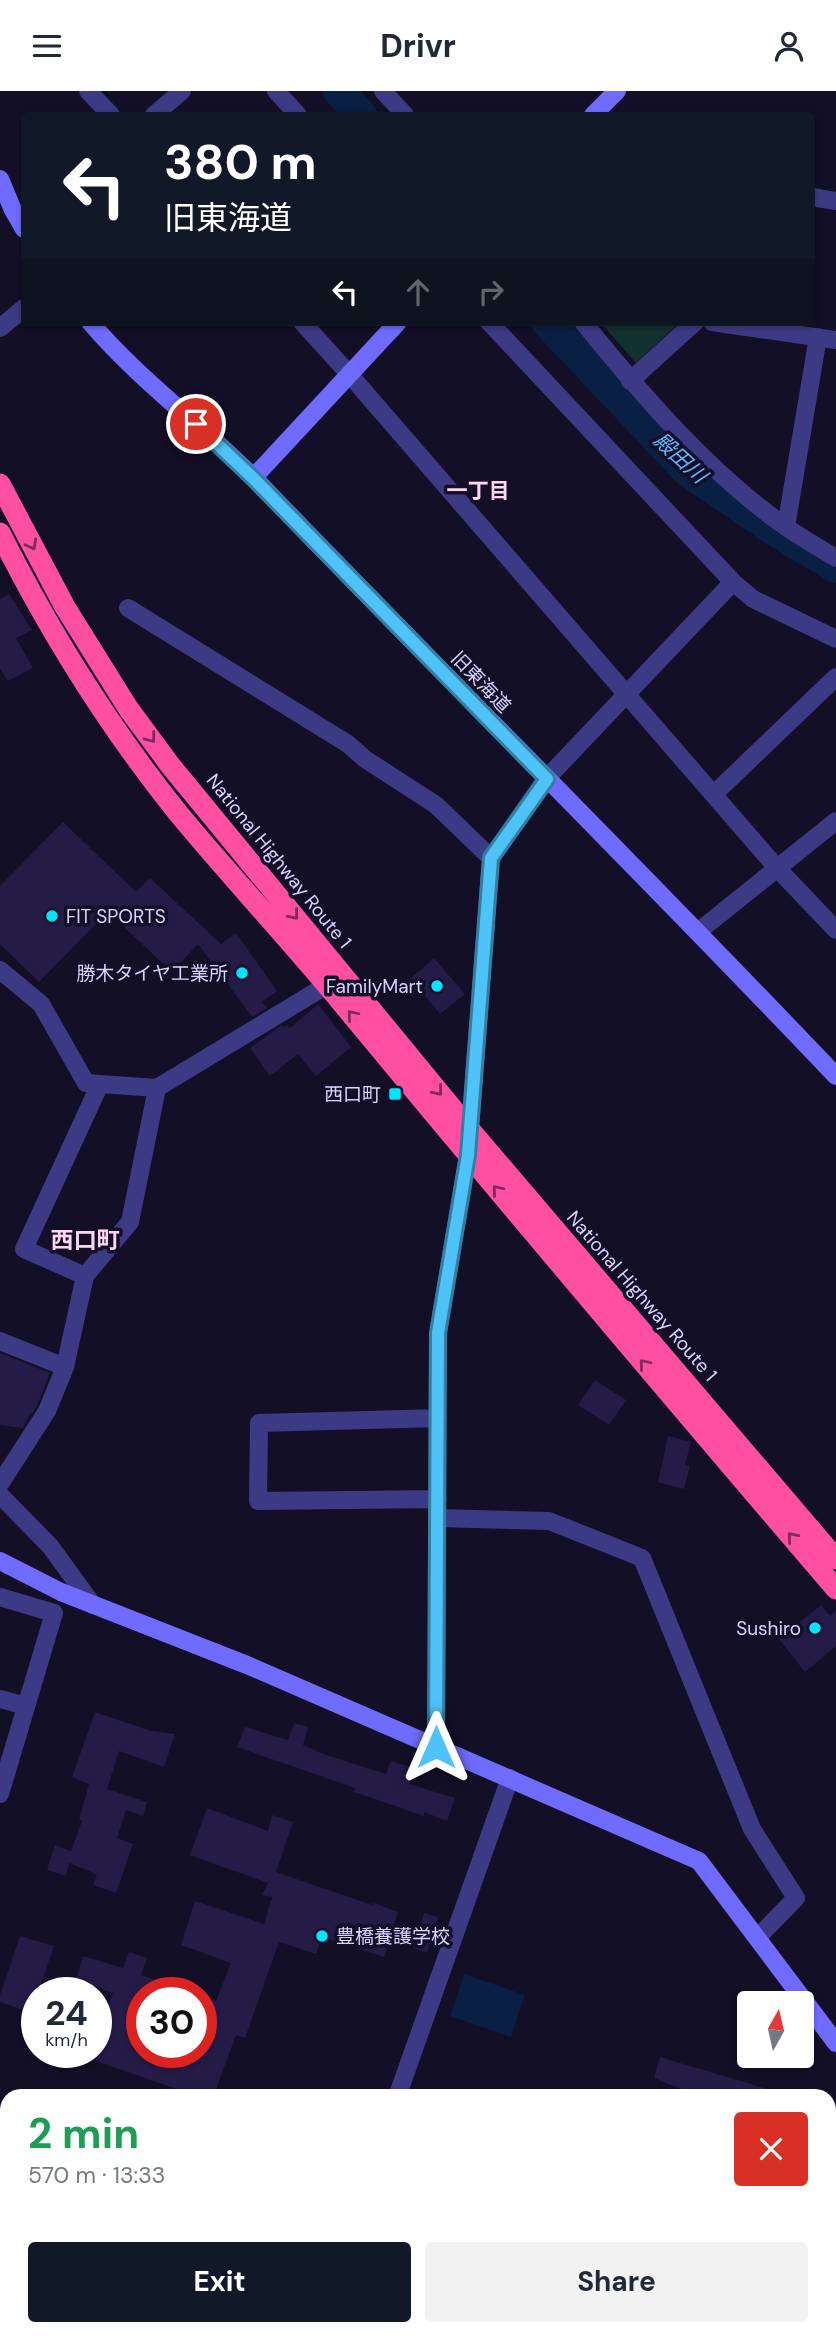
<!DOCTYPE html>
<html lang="en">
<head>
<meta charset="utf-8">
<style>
  :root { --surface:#fff; --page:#f2f2f3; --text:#1f2937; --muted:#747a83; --accent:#111827 }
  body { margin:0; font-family:"DM Sans","Noto Sans JP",sans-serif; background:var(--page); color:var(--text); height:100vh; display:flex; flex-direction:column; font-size:26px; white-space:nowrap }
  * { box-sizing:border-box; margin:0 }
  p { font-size:23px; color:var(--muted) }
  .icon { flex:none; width:38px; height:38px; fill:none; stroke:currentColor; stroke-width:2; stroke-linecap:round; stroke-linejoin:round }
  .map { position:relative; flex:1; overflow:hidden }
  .details { position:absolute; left:0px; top:1998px; width:836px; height:247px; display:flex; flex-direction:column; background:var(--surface); border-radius:21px 21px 0 0; box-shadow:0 2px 5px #0004 }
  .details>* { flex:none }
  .banner { position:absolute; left:21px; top:21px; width:794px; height:214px; border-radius:7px; box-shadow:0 2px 5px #0004; background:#111827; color:#fff; overflow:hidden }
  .needle { width:46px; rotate:8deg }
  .controls { position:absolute; left:737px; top:1900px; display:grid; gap:14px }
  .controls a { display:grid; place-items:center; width:77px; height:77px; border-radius:7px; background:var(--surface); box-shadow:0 2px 5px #0004; font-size:35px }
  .speed { position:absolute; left:21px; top:1886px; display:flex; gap:14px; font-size:35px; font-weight:700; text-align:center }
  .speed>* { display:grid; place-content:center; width:91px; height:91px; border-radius:50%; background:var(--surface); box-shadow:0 2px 5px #0004; line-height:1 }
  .speed small { font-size:18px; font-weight:400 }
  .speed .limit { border:10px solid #d22; background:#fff; color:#111 }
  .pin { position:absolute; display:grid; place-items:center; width:60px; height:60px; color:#fff; margin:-30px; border:4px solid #fff; border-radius:50%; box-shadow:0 2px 7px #0007 }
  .me { position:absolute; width:77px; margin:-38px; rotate:0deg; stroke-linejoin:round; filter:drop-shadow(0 0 5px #0008) }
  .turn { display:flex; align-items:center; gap:24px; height:147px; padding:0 28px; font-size:32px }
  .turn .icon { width:91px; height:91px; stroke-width:2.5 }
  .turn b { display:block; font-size:49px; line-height:60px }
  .lanes { display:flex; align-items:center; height:66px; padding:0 28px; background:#0003; justify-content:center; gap:35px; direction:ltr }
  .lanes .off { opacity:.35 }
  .round { display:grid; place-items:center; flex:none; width:74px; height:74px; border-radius:7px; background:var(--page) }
  .headline { display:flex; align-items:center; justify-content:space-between; height:119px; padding:0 28px }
  h1 { font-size:42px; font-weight:700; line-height:52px; color:#1e9e55 }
  .cta { display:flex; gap:14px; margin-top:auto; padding:14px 28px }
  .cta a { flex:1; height:80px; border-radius:7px; background:var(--accent); color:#fff; font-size:28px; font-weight:700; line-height:80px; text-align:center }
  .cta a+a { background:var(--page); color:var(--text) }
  header { display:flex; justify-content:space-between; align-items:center; height:91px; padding:0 28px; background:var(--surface); font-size:32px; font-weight:700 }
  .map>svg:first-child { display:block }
</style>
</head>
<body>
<header><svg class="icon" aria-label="menu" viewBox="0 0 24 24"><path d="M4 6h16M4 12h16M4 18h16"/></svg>Drivr<svg class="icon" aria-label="person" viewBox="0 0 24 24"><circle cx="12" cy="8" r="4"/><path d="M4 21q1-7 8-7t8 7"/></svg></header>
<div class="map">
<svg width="836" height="2245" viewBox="0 0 836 2245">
  <rect width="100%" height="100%" fill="#130f26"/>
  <path fill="#12302f" d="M600,231h80l-44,41z"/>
  <path fill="#0a1f44" d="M464,1883l61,21 -14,42 -61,-21z"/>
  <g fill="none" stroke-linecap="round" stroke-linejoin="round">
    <path stroke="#0a1f44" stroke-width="32" d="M339,0l22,24
      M547,231l141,149 91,62 57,34"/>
  </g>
  <path fill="#241b47" d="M9,503l23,36 -16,8 17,30 -25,13 -8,-12v-70z
    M63,731l73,70 14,-14 71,66 15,-11 41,58 -15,11 5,6 -15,9 -54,-73 -26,28 -64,-60 -69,70 -39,-38v-58z
    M434,867l31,36 -25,20 -30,-35z
    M318,913l33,43 -35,29 -18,-22 -28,22 -20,-28 32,-23 2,2 3,-2 3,3z
    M0,1262l50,20 -13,33 -5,8 -2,-1 -7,15 -23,-3z
    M595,1289l31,20 -17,25 -31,-20z
    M668,1345l23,6 -6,23 5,1 -6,23 -26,-7z
    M821,1514l9,11 6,-5v35l-31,26 -26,-33z
    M95,1621l57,19 23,3 -11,33 -45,-16 -12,38 40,13 -4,14 -17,-6 -9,28 16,6 -17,49 -23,-8 4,-11 -28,-11 -3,13 -19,-6 8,-25 16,6 11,-30 -3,-1 10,-36 -17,-7z
    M294,1632l14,4 -5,18 20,9 63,20 5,-13 23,7 -5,16 46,14 -8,23 -23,-9v4l-70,-24 1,-4 -118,-41 8,-20 43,13z
    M207,1717l61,23 4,-16 21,7 -17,50 96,33 2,-2 24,9 -14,45 -62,-20 -6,17 -37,-12 -34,96 -9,-3 -23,62h-13l-104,-36v-21l17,-47 -37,-13 7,-24 40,12 6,-16 18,6 -6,17 47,16v2h-46v60h59v-57l15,5 15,-38 -50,-18 14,-44 69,23 8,-27 -10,-2 6,-12 -78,-28z
    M424,1822l14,4 -11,36 -13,-5z
    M20,1845l34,10 -23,67 -31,-11v-7z
    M660,1966l121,36v4h-74l-31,-10 -22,-9z"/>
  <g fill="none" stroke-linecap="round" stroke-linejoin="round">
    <path stroke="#3d3a85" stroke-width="18" d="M88,0l23,24
      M276,0l22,24
      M383,0l22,24
      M154,24l28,-24
      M812,106l24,4
      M302,231l47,52 428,494 59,62
      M489,231l244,260 20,17 83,40
      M583,231c60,74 124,149 203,205 16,11 33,21 50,31
      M712,231l124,18
      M0,237l24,-20
      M630,290l65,-59
      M786,436l32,-190
      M128,517l220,136 17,15 71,46 55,53
      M714,703l122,-117
      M699,840l137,-110
      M0,879l41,34 45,79 14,1
      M85,1185l-61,-27 76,-165 57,4
      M0,1250l65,26
      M0,1393l47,-73 18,-44 20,-91 45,-54 27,-134 170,-103
      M0,1404l50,51 43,59
      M438,1408l-180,2 1,-78 179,-5
      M438,1427l111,3 93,37 110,271 44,69 -38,39
      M0,1506l54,16 -54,181
      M0,1608l26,7
      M436,1656l2,-414 30,-178 23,-297 55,-79 187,-197
      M397,2006l113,-319
      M0,2134l7,2
      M0,2185l7,2
      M340,2238l16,7
      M485,2238l18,7"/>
    <path stroke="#6f6bff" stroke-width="18" d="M593,24l24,-24
      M0,88l13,31 11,19
      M90,231c49,58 113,104 166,158 192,200 389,395 580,596
      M253,387l145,-156
      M0,1470l61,31 186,73 452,196 137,182
      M830,2119l6,-33
      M805,2245l1,-7"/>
    <path stroke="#ff4fa3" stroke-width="21" d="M0,393l65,123 63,101 42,57 300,365 366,429
      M0,442c49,98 109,194 178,280 53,64 111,126 164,190 163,197 328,392 494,586"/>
  </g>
  <defs><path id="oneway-chevron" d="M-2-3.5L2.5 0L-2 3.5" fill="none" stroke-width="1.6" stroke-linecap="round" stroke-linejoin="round" transform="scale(1.75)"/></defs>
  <g stroke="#7d2c5e">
    <use href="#oneway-chevron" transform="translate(32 454) rotate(62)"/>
    <use href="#oneway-chevron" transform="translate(151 647) rotate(53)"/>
    <use href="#oneway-chevron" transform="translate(294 824) rotate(51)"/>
    <use href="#oneway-chevron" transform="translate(352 924) rotate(-130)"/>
    <use href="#oneway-chevron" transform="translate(438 1000) rotate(51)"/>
    <use href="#oneway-chevron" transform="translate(497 1099) rotate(-130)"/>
    <use href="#oneway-chevron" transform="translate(644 1273) rotate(-130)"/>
    <use href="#oneway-chevron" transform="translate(792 1446) rotate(-131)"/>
  </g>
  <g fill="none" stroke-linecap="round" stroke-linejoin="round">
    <g stroke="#337fa1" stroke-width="18">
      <path id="route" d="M196,333l57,54 294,301 -56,79 -23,297 -30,178 -2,414"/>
    </g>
    <use href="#route" stroke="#4fc3f7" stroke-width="12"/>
  </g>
  <g fill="#00e5ff" stroke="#130f26" stroke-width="2.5">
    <circle cx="52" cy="825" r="7"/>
    <circle cx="242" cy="882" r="7"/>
    <circle cx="437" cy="895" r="7"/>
    <rect x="388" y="996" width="14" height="14" rx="3.5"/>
    <circle cx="815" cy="1537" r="7"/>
    <circle cx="322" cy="1845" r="7"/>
  </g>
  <g text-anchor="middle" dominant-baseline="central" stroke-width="7" stroke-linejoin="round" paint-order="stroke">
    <g font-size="19" fill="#d9d4ff" stroke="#130f26">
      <text transform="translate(481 591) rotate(46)">旧東海道</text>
      <text transform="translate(279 770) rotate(51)">National Highway Route 1</text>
      <text transform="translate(642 1205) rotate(49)">National Highway Route 1</text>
    </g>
    <g font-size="19" fill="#d9d4ff" stroke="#130f26" text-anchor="end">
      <text x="66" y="825" text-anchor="start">FIT SPORTS</text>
      <text x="228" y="882">勝木タイヤ工業所</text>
      <text x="423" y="895">FamilyMart</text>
      <text x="381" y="1003">西口町</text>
      <text x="801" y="1537">Sushiro</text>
      <text x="336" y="1845" text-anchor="start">豊橋養護学校</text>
    </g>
    <g font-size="21" font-style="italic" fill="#62b6ff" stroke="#130f26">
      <text transform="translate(680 367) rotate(42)">殿田川</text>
    </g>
    <g font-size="21" font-weight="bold" fill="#ffd6f0" stroke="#130f26">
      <text x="478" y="400">一丁目</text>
    </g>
    <g font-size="23" font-weight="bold" fill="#ffd6f0" stroke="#130f26">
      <text x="85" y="1149">西口町</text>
    </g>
  </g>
</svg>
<div class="controls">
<a><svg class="needle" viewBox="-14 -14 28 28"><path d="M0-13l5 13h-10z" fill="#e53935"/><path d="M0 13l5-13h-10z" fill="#747a83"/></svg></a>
</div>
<div class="speed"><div>24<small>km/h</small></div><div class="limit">30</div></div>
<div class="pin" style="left:196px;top:333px;background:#d93025"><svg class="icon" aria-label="arrive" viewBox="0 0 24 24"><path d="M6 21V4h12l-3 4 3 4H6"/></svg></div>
<svg class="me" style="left:436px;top:1656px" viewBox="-20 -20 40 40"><path d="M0-17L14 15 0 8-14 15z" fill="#4fc3f7" stroke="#fff" stroke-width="4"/></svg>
<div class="banner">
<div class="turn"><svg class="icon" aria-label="left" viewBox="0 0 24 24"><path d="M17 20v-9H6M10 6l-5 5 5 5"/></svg><div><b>380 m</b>旧東海道</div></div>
<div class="lanes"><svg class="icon" aria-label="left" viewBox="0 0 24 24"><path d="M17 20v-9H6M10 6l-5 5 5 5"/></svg><svg class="icon off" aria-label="ahead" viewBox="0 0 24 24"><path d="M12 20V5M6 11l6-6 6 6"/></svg><svg class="icon off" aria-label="right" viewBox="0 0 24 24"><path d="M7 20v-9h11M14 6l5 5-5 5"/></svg></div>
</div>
<section class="details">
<div class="headline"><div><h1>2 min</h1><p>570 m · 13:33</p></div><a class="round" style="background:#d93025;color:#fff"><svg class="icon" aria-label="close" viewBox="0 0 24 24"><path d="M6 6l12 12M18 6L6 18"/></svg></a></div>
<div class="cta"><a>Exit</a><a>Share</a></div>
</section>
</div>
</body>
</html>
